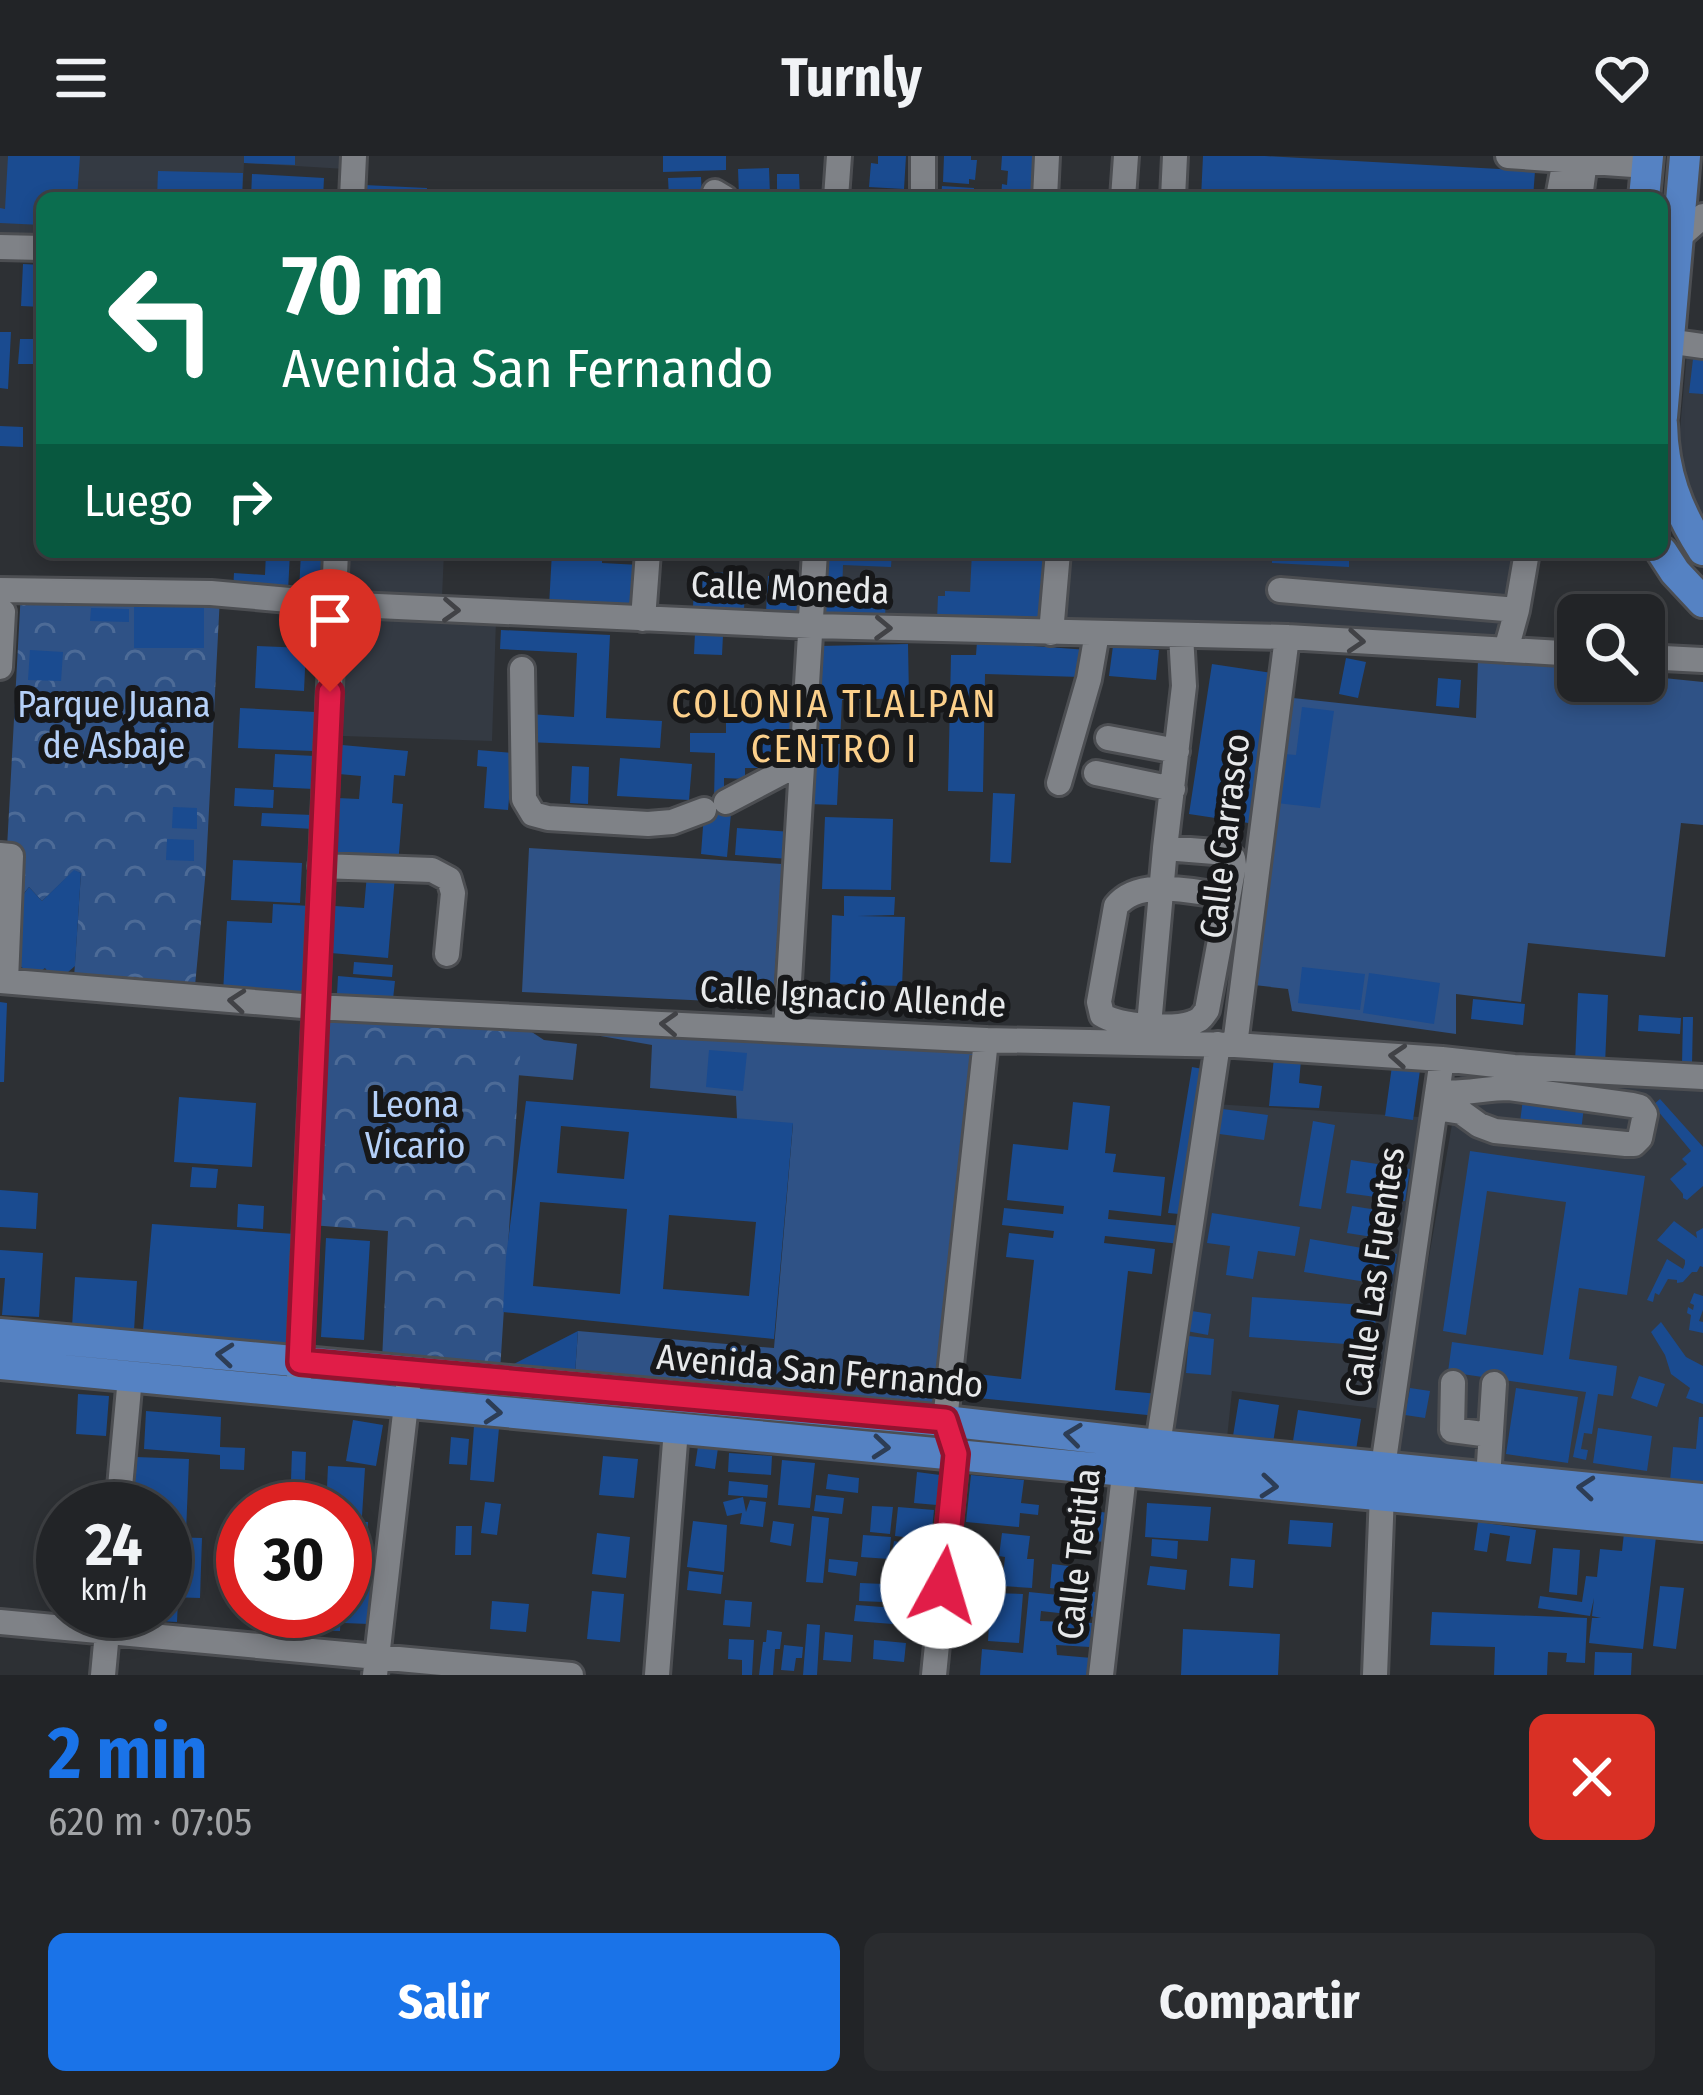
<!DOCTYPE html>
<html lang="es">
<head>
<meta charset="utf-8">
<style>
  :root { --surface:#222427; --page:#2a2c2f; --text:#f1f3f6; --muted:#a2a4a7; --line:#3f4144; --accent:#1a73e8 }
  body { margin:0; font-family:"Fira Sans Condensed",sans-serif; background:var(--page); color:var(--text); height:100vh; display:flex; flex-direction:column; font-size:45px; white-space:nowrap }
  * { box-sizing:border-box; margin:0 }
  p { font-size:39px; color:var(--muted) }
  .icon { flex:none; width:66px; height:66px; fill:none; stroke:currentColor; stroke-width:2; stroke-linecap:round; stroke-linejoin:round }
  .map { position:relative; height:1519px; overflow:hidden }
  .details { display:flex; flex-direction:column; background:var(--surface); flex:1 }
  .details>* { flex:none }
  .top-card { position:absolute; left:36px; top:36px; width:1632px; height:366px; border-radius:18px; box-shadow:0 6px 18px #0003,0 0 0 3px var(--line); background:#0b6e4f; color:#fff; overflow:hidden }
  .controls { position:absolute; left:1557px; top:438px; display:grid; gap:24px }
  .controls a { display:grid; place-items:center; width:108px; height:108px; border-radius:18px; background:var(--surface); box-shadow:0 6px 18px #0003,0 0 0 3px var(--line); font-size:60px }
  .speed { position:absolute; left:36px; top:1326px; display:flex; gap:24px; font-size:60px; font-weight:700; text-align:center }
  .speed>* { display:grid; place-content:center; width:156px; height:156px; border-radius:50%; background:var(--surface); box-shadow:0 6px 18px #0003,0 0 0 3px var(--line); line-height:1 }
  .speed small { font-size:30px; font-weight:400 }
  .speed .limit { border:18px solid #d22; background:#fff; color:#111 }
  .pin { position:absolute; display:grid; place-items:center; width:102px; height:102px; color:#fff; margin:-123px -51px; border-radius:50% 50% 50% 0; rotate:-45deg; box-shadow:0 0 12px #0007 }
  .pin .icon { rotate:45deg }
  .me { position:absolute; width:132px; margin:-66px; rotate:6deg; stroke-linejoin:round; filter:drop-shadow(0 0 9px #0008) }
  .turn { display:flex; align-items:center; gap:42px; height:252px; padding:0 48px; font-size:54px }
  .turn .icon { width:156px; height:156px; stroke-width:2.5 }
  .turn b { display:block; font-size:84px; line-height:102px }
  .then { display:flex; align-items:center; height:114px; padding:0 48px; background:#0003; gap:24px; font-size:45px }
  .round { display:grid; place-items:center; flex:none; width:126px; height:126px; border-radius:18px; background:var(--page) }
  .overview { display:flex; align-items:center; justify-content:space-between; height:204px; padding:0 48px }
  h1 { font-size:72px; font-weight:700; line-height:90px; color:var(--accent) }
  .action { display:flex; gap:24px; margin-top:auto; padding:24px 48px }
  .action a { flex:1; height:138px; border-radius:18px; background:var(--accent); color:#fff; font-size:48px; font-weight:700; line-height:138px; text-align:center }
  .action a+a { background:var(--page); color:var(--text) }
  header { display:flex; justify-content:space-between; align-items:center; height:156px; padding:0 48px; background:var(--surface); font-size:54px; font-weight:700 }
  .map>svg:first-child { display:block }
</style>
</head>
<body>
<header><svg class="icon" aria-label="menu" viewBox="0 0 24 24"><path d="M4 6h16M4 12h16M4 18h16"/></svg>Turnly<svg class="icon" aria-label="heart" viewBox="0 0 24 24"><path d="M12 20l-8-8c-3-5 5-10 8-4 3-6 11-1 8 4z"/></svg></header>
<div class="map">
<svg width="1703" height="1519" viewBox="0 0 1703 1519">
  <defs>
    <pattern id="park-crowns" width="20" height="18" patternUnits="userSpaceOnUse" patternTransform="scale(3)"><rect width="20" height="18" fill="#2f5286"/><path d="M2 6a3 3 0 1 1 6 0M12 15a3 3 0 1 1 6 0" fill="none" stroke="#4d6b97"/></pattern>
  </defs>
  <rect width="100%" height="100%" fill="#2d3034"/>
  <path fill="#343a43" d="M0,0h347l-1,13 -102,-6 -2,35h-200v43l-42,-1z
    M1687,197l16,2v167l-11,-20 -14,-51z
    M350,396h94l-2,45 -94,-3z
    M818,396h699l-15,88 -688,-24z
    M346,457l150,7 -4,121 -149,-5z
    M1461,916l242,11v408l-308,-37z
    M1215,948l204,13 -37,292 -150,-18 -5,47 -64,-5z"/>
  <path fill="#2f5286" d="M1478,503l100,10v12h66v-5l59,6v143l-22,-2 -16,134 -137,-14 -7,59 -65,-8v40l-164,-23 -4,-22 -34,-4 30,-288 192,21z
    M529,692l253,16 -9,140 -251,-12z
    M510,864l470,28 -42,359 -363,-33 3,-43 196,17 19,-224 -56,-5 -1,-23 -86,-8 2,-43 -137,-24 29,19 33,4 -4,36 -57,-5z"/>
  <path fill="url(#park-crowns)" d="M21,435l199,5 -14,272 -11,118 -121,-8 7,-105 -7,-2 -32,30 -13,-14 -13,16 -9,-55z
    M320,857l202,14 -22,344 -118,-10 6,-130 -77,-6z"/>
  <path fill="#1a4b90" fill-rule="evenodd" d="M8,0h72l-3,42h-35v27l-42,-2v-15l5,1z
    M244,0h51v9l-51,-2z
    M663,0h63v14l-63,2z
    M878,0h28l-2,33 -35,-2 2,-24 7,1z
    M944,0h27v4h6l-2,20 -6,-1v5l-26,-2z
    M1002,0h36l-3,42h-34l1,-14 5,1 1,-14 -7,-1z
    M1203,0h62l270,15 -2,27h-332z
    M769,12l1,27 -31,1 -1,-27z
    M158,15l85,2 -1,25h-85z
    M252,18l72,4 -1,20h-72z
    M777,18h22l1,24h-23z
    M701,21l1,21h-33l-1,-20z
    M364,29l63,3 -1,10h-63z
    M942,30l32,2 -1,10h-32z
    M23,108l19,1v42l-21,-1z
    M0,176h11l-3,57 -8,-1z
    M20,183h17l-1,25h-18z
    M1693,203l10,1v34l-14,-1z
    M0,270l23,1v20l-23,-1z
    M266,396h24l-2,40 -55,-2 1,-17 31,2z
    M301,396h24l-2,40 -24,-1z
    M552,396h50v11l38,2 -2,46 -89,-5z
    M816,396h76l-1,15 -48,-2 -1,30 44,1 -1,22 -71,-2z
    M972,396l72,2 -2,69 -105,-3 1,-24h7v-5l25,1z
    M1272,396h77v15l-77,-4z
    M695,415l51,3 -2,35 -51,-2z
    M768,420l40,2 -2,36 -40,-2z
    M134,450h70v42h-70z
    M1557,451l56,5v3h-35v26l-23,-2z
    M91,452l38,1v13l-39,-1z
    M1644,458l21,2 -3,31 -18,-1z
    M501,474l109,5 -4,83 56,3 -2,27 -132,-6 1,-28 45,3 3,-64 -77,-4z
    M695,477l28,2 -1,20 -28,-1z
    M977,486l111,8 -8,27 -95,-3 -2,118 -35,-1 3,-136h25z
    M908,488l1,54 -67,2 -5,105 -28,-1 11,-158z
    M257,490l49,2 -2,43 -49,-3z
    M1113,490l46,4 -3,30 -47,-4z
    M30,494l33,2 -2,29 -33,-1z
    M1346,502l20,4 -8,36 -19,-4z
    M1212,508l66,10 -23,150 -66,-10z
    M1438,522l23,2 -2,28 -23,-2z
    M1302,551l32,4 -14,97 -43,-5 7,-49 12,1z
    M240,552l75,4 -2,39 -75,-3z
    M726,553l74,1v40h-22v18h-33v11l-21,-1v22h-10l1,-47 -25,-1v-19h36z
    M342,589l66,6 -3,25 -11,-1 -2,28 11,1 -5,61 -66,-5 5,-62 22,1 2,-23 -22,-2z
    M478,594l35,3 -5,57 -24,-2 3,-41 -10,-1z
    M275,598l40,2 -1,33 -41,-2z
    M620,602l72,6 -3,36 -72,-4z
    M572,610l17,1 -1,37 -18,-1z
    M235,632l39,2 -1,18 -39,-2z
    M993,637l22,1 -4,69 -21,-1z
    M705,644l27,2 -5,55 -26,-3z
    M173,651l24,1v21l-25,-1z
    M262,657l51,2v14l-52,-3z
    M825,661l68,2 -2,71 -69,-1z
    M737,672l54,4 -2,27 -54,-4z
    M167,683l27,1v21l-28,-1z
    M233,704l69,3 -2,40 -69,-3z
    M74,714l7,3 -6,93 -15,13 -7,-1 -8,-10 -12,9 -9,-5 -2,-5 -12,-1 3,-58 16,-21 13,14z
    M367,718l28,2 -7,82 -57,-5 4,-47 29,2z
    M844,740l51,1 -1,18 -36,1 47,1 -3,69 -72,-2 2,-69 12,1z
    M273,748l38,2 -5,91 -83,-4 4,-72 45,2z
    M354,806l39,3 -1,12 -39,-3z
    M1302,811l63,7 -5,36 -62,-7z
    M1369,817l71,10 -6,41 -71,-11z
    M338,820l57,5 -2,18 -56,-5z
    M1578,837l30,2 -3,70 -30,-2z
    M1473,843l52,5 -2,21 -52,-6z
    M0,846l7,1 -3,79h-4z
    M1639,859l42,3 -1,16 -42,-3z
    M1683,861h10l-1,48h-10z
    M709,894l38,3 -4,38 -37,-4z
    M1274,901l27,3 -2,23 23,3 -3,22 -50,-2z
    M1392,910l28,4 -7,50 -28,-4z
    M1192,911l11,2 -24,145 -11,-1z
    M179,941l77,6 -4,64 -78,-5z
    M1523,943l61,8 -3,24 -61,-9z
    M1660,943l43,48v39l-16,14 -4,-2v-4l-13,-15 17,-15 -5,-5 9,-8 -38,-46z
    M526,945l267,22 -19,216 -271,-27 3,-55zM561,970l68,6 -5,47 -67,-6zM540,1046l87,7 -7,85 -87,-8zM669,1059l87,7 -7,74 -86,-7z
    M1073,946l37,4 -5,47 11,1 -3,18 52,5 -4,39 -52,-6 -1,9 74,7 -2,18 -75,-8 -1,7 51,6 -3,25 -24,-3 -13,119 44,4 -2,22 -199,-20 2,-24 61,7 13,-119 -28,-3 3,-24 44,5 1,-7 -52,-6 2,-17 59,6 1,-8 -57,-6 6,-56 55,6z
    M1215,952l53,7 -4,25 -52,-7z
    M1313,965l22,4 -14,84 -22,-3z
    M1470,995l175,25 -18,119 -48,-7 -10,71 48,7 -4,30 -15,-2 -6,40 -8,-1 -3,16 7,1 -2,10 -13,-3 13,-65 -138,-20 4,-30 91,13 23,-153 -79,-11 -21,144 -23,-4z
    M1351,1004l59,9 -5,32 -59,-8z
    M192,1011l26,2 -2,19 -26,-1z
    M0,1034l38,3 -2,36 -36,-2z
    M238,1048l26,2 -1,23 -26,-2z
    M1352,1050l38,6 -5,27 -38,-6z
    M1212,1057l88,14 -5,29 -37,-5 -5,28 -27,-4 4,-29 -23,-3z
    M1674,1065l23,17 -1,-6 7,-4v39l-3,-1 -3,6h-5l-9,10 -6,1v-3l-9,-1 -9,16 -4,-2 -2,9 -6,-2 20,-41 16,10 2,-5v-4l-28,-20z
    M152,1068l143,10 -10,119 -143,-11z
    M326,1082l44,3 -6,99 -43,-3z
    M1310,1083l87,15 -6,32 -87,-14z
    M0,1094l43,3 -4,64 -37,-2 3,-37h-5z
    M75,1121l62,4 -3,50 -62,-4z
    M1694,1137l9,3v14l-4,11 4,1v11l-14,-3 2,-15 -4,-2 1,-6 5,3 1,-5 -4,-2z
    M1252,1141l125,9 -4,40 -124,-9z
    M1185,1154l26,4 -3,21 -27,-5z
    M1661,1166l25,35 17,9v38l-17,-6 4,-10 -19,-14 -6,-19 -14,-23z
    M578,1175l-3,43 -75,-3z
    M1189,1180l25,3 -3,36 -25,-2z
    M1639,1220l26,8 -8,23 -26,-9z
    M1410,1232l20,3 -5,27 -20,-3z
    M1516,1232l62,9 -10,66 -62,-9z
    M78,1238l31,2 -3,40 -30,-2z
    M1239,1243l40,6 -6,38 -40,-7z
    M1298,1254l63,9 -5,31 -63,-9z
    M146,1255l75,6 -1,30 25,1 -1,22 -24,-1v-14l-76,-6z
    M1699,1261h4v67l-33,-3 3,-34 23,2z
    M353,1264l30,5 -7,41 -30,-5z
    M474,1270l25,2 -5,54 -24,-2z
    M1598,1272l54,8 -5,35 -54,-8z
    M451,1281l18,2 -2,26 -18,-1z
    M698,1290l20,2 -3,21 -20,-3z
    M292,1295l14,1 -2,57h-14z
    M729,1297l43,3 -1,19 -43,-3z
    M603,1300l35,3 -4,39 -35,-3z
    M136,1301l53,2 -3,74h-21v-24h-31z
    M782,1304l33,3 -5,45 -32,-3z
    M328,1310l37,2 -3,48 -17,-1v-6h-19z
    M917,1316l23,3 -3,30 -23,-2z
    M828,1318l31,4 -1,15 -32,-4z
    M971,1319l53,5 -3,23 18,2 -1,10 -18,-2 -1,14 -53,-5z
    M729,1325l39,4 -1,13 -39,-3z
    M1084,1331l14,2 -3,22 13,2 -4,29 -24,-3 2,-20 -9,-1 3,-22 6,1z
    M816,1339l28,3 -2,16 -28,-3z
    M743,1341l3,15 4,-12 16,2 -3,25 -23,-3 2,-11 -15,3 -4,-14z
    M485,1346l16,2 -4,31 -16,-2z
    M1147,1347l64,4 -3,34 -63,-4z
    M872,1350l21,1 -3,27 -20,-2z
    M898,1351l36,3 -3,30 -36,-4z
    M812,1360l17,2 -6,65 -17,-1z
    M1290,1364l43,3 -2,24 -43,-3z
    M345,1365l23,1 -2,48 -21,-1z
    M693,1365l34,4 -3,47 -37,-5z
    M773,1365l21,3 -3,22 -21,-4z
    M1478,1366l58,8 -5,34 -25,-3 4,-25 -20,-3 -3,19 -13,-2z
    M456,1370h16l-1,29h-16z
    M597,1377l33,4 -4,41 -34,-4z
    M1002,1377l28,3 -3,23h7l-2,29 -30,-2 3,-29 -6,-1z
    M1624,1377l32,4 -13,112 -54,-6 3,-25h9l-9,-2 2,-18 -4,18 -52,-8 2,-12 42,6 4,-26 11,1 3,-28 22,2z
    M863,1379l28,2 -2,22 -28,-2z
    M170,1381l32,1 -2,60 -32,-1z
    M1152,1383l26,2 -1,18 -26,-3z
    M894,1385l22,4 -3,19 -22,-3z
    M918,1387l14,2 -2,25 -14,-1z
    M1553,1392l27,2 -3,45 -28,-3z
    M970,1398l29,2 -3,29 -29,-2z
    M1231,1402l24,2 -2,28 -24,-2z
    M829,1403l29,3 -2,14 -28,-4z
    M1052,1408l34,4 -3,24h14l-3,25 -53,-6 -1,10 52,2 -2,24 -34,-2 1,10 35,3 -1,17h-111l2,-26 41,4 6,-61 49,5v-6l-28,-3z
    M1150,1410l37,4 -2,20 -38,-5z
    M689,1415l34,4 -2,19 -34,-4z
    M889,1418l29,1 -2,20 -28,-1z
    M346,1427l24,1 -1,40 -25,-1z
    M860,1427l24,1 -1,18 -24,-1z
    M1660,1430l24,2 -8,61 -23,-3z
    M592,1435l32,3 -4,48 -33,-3z
    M991,1437l32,1 -4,49 -31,-2z
    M165,1443l13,1 -1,22 -38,-2v-9h26z
    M725,1444l27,2 -2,25 -27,-2z
    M492,1445l37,3 -3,28 -36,-3z
    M856,1449l39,3 -2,16 -39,-3z
    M275,1455h66l-1,20 -66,-2z
    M1432,1456l155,6 -2,45 -19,-1 1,-9 -19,-1 -1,23h-53l1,-28 -65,-2z
    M807,1468l13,1 -3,50h-14z
    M1183,1473l97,5 -2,41h-97z
    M767,1474l15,2 -2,17h-5l-2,26h-14l4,-33h3z
    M825,1476l28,3 -2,27 -28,-2z
    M729,1483l25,1 -2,35h-10v-15l-14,-1z
    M874,1484l32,3 -2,19 -31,-3z
    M784,1489l19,2 -1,11h-6l-2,13 -13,-1z
    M1595,1496l37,1 -1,22h-37z"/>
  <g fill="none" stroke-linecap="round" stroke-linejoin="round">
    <g stroke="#4c4e52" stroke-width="30">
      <path id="minor" d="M923,0v42
        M1508,0l139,10
        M715,36l10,6
        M352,42l2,-42
        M836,42l3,-42
        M1045,42l2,-42
        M1123,42l3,-42
        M1173,42l2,-42
        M1558,42l7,-38
        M1580,42l5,-37
        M1678,82l25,-22
        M0,91l42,1
        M1667,185l36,5
        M0,434l211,3 123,11 477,22 476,11 291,17
        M1280,434l237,20
        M0,456h3l-3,55
        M643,463l5,-67
        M1051,477l7,-81
        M1506,494l11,-40 10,-58
        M1644,501l59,3
        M522,513l2,130 9,15 15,4 100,6 24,-2 32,-12
        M1108,582l69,13
        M1096,617l77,16
        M1059,627l30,-104 8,-46
        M726,646l76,-40
        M1165,692l62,5 6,5 1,7 -27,145c-6,8 -5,9 -15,13 -20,7 -73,3 -90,-8l-3,-13 17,-96c24,-30 79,-13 112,-10
        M0,699l11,1 -5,125
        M321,710l111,4 17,9 4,14 -6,61
        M0,825l315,26 671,33 249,5 207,14 72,8 189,10
        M1149,869l16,-177 19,-162 -3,-51
        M786,874l29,-478
        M1235,889l52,-408
        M1436,952l25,4 18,13 16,6 131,13h8l6,-6 5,-24 -5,-7 -8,-2 -123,-17c-25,0 -46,7 -71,4
        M299,1222l37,-826
        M1453,1227l-1,47 38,5
        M1158,1289l60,-401
        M1488,1323l6,-95
        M118,1353l12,-132
        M0,1466l571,53
        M103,1519l6,-64
        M375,1519l33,-288
        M657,1519l19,-246
        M934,1519l22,-221 -11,-33 41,-381
        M1101,1519l25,-218
        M1375,1519l8,-208 59,-408"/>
    </g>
    <g stroke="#4c4e52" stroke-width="36">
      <path id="major" d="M1644,42l4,-42
        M1662,261l23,-261
        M1662,268c1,48 15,86 41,126
        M1662,396l13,20 28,30
        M0,1178l945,87 213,24 545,54
        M0,1208l1703,162"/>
    </g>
    <use href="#minor" stroke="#7f8287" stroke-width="24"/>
    <use href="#major" stroke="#5582c3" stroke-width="30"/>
  </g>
  <defs><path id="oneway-chevron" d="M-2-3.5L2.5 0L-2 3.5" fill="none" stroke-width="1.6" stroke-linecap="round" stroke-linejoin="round" transform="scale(3)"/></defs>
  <g stroke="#414246">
    <use href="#oneway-chevron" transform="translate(451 454) rotate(3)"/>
    <use href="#oneway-chevron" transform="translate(883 472) rotate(2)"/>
    <use href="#oneway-chevron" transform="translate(1356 485) rotate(4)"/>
    <use href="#oneway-chevron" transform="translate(237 845) rotate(-175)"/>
    <use href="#oneway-chevron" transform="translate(669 868) rotate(-177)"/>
    <use href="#oneway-chevron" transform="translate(1398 900) rotate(-176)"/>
  </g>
  <g stroke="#2d3d55">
    <use href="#oneway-chevron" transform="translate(225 1199) rotate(-175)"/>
    <use href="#oneway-chevron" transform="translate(493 1256) rotate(5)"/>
    <use href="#oneway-chevron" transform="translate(1073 1279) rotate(-173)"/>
    <use href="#oneway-chevron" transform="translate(881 1291) rotate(5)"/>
    <use href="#oneway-chevron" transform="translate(1269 1330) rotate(5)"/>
    <use href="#oneway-chevron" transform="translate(1586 1332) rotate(-175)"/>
  </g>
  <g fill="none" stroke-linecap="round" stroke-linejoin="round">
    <g stroke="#92132f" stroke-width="30">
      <path id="route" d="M330,536l-30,670 645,58 11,34 -13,132"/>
    </g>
    <use href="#route" stroke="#e11d48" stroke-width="21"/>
  </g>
  <g text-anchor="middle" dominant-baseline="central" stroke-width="12" stroke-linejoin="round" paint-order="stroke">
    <g font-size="36" fill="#e7e9eb" stroke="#17181a">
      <text transform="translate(790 432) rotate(2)">Calle Moneda</text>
      <text transform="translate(1225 680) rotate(-83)">Calle Carrasco</text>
      <text transform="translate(853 841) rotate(3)">Calle Ignacio Allende</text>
      <text transform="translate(1375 1116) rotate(-82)">Calle Las Fuentes</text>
      <text transform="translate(820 1215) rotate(5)">Avenida San Fernando</text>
      <text transform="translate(1079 1398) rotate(-84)">Calle Tetitla</text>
    </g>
    <g font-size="36" fill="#b5d0f8" stroke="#17181a">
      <text x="114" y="549">Parque Juana<tspan x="114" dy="41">de Asbaje</tspan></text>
      <text x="415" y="949">Leona<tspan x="415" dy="41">Vicario</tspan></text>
    </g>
    <g font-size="39" letter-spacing="3" fill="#fcd08b" stroke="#17181a">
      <text x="835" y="548">COLONIA TLALPAN<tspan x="835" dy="45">CENTRO I</tspan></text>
    </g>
  </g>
</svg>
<div class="controls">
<a><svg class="icon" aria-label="search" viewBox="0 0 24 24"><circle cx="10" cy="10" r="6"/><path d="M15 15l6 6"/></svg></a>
</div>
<div class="speed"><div>24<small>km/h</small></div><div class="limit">30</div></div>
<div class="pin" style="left:330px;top:536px;background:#d93025"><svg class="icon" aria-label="arrive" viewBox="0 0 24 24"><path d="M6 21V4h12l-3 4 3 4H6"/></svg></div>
<svg class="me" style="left:943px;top:1430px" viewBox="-20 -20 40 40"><circle r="19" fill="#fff"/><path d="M0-13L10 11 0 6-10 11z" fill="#e11d48"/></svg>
<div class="top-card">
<div class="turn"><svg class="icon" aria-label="left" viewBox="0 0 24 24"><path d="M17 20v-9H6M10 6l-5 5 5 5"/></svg><div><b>70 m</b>Avenida San Fernando</div></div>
<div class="then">Luego<svg class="icon" aria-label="right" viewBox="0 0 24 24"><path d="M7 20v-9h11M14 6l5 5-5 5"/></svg></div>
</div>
</div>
<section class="details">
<div class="overview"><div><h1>2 min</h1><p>620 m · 07:05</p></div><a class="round" style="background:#d93025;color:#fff"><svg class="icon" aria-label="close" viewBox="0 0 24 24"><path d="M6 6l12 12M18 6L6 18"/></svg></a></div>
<div class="action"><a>Salir</a><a>Compartir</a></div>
</section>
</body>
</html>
